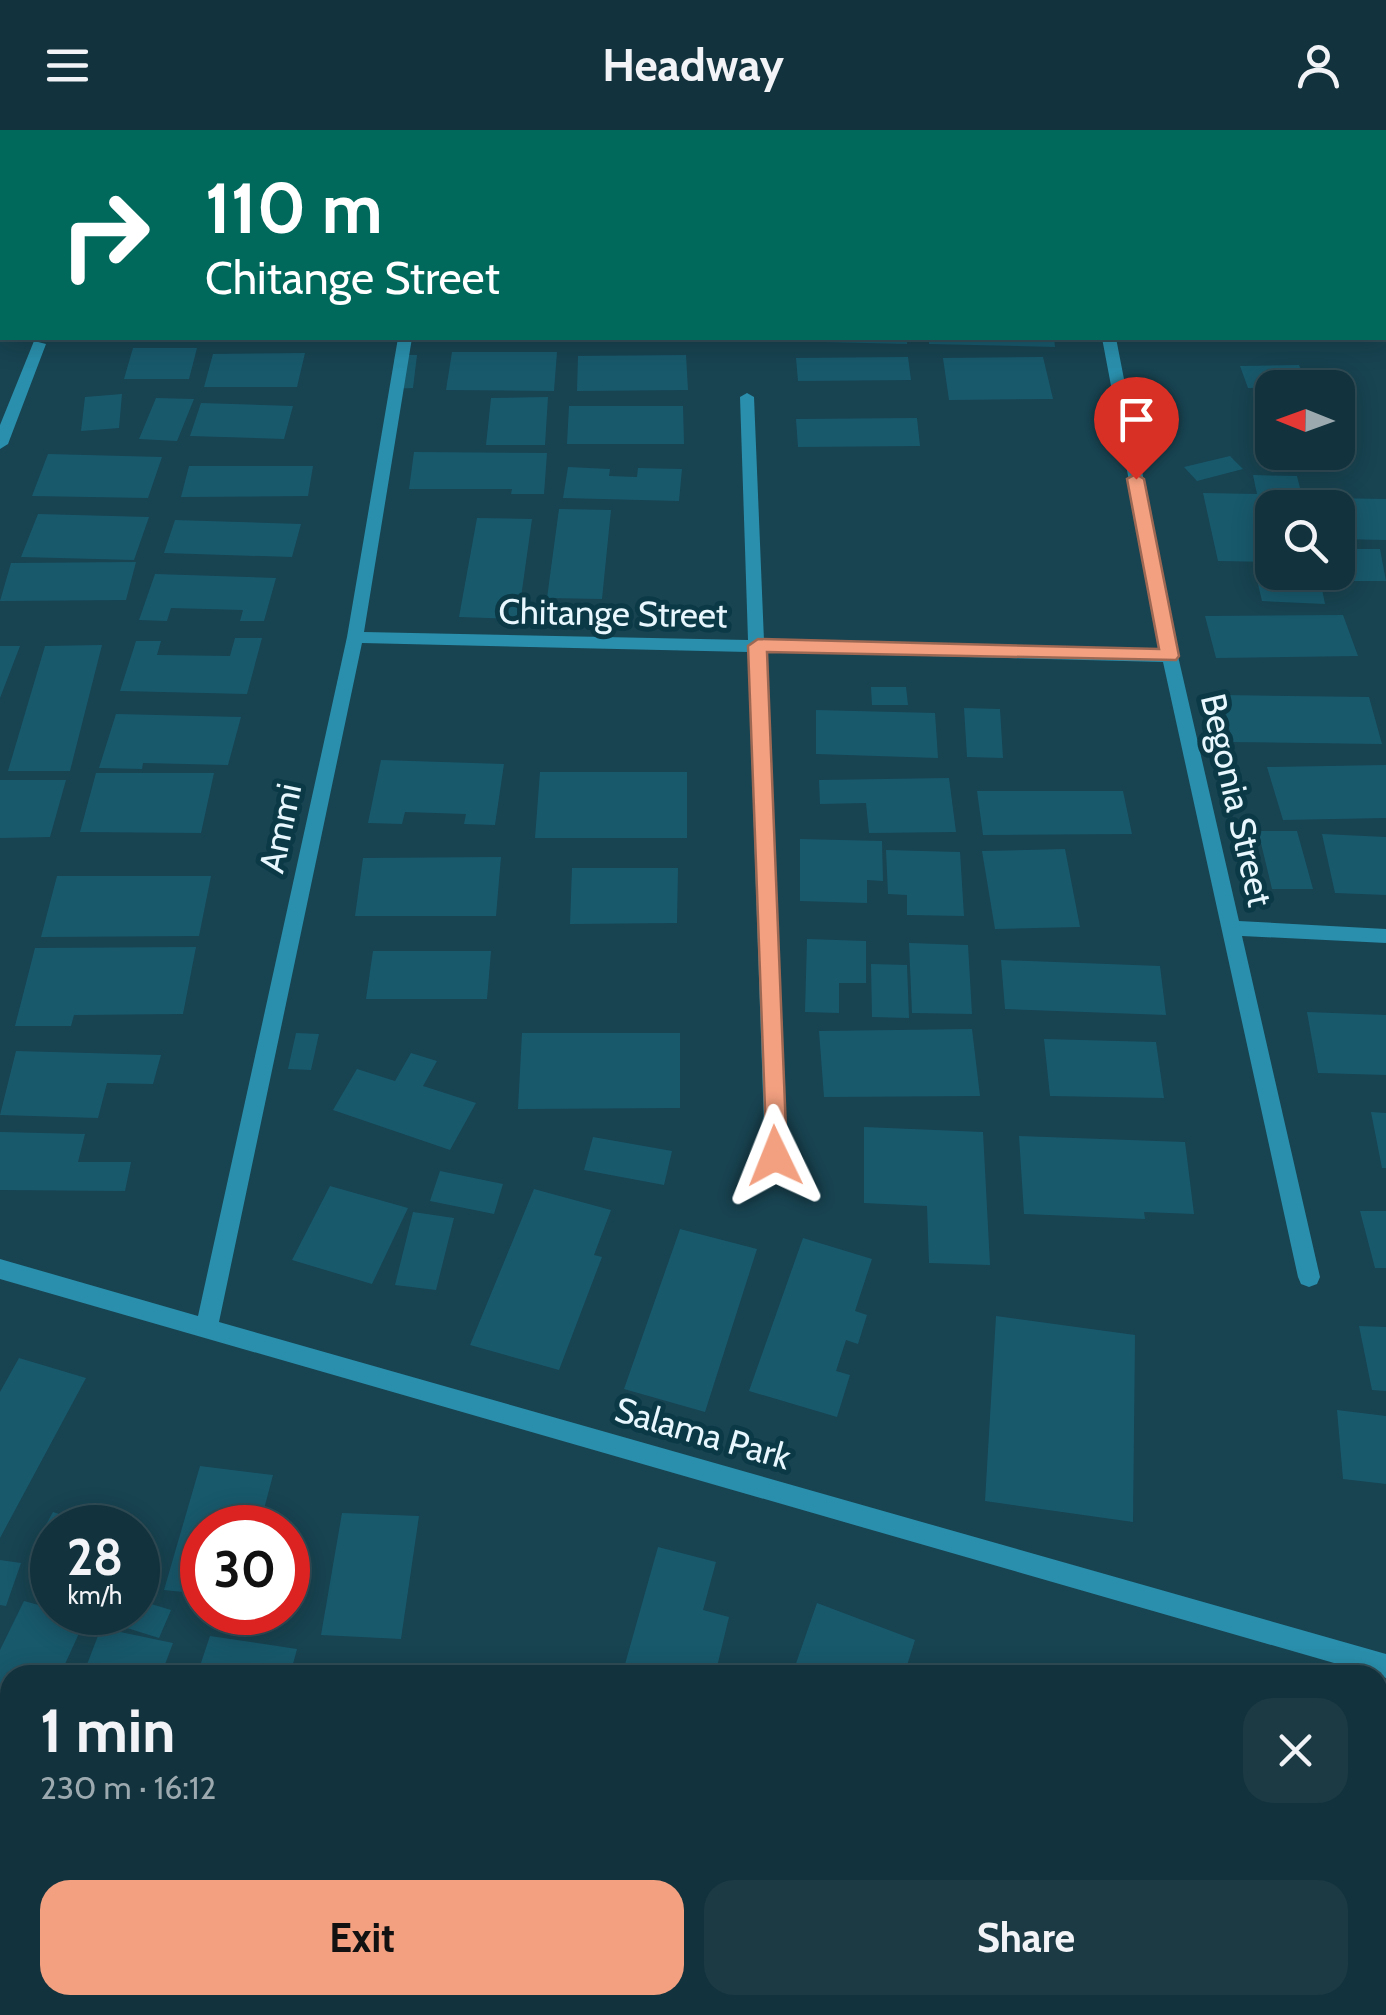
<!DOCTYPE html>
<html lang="en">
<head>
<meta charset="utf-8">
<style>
  :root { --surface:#12323d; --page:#1b3a44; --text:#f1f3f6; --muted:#9caab0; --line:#314d57; --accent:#f2a080 }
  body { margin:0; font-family:Cabin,sans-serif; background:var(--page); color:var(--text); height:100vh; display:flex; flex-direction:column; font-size:38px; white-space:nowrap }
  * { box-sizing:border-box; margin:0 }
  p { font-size:32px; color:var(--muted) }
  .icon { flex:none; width:55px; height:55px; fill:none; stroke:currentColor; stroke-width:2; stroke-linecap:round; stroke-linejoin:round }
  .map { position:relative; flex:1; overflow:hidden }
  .details { position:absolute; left:0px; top:1535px; width:1388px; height:350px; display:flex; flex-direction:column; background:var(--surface); border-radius:30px 30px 0 0; box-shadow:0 5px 25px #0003,0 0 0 2px var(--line) }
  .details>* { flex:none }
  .hud { position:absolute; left:0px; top:0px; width:1388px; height:210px; box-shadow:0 5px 25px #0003,0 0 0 2px var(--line); background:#00695c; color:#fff; overflow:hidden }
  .needle { width:65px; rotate:271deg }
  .fabs { position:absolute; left:1255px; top:240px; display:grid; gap:20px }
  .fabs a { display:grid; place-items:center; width:100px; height:100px; border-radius:20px; background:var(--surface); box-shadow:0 5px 25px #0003,0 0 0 2px var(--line); font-size:50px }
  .speed { position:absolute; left:30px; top:1375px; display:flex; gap:20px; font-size:50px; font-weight:700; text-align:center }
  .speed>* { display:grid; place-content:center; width:130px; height:130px; border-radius:50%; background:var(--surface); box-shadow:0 5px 25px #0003,0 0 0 2px var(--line); line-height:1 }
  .speed small { font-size:25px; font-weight:400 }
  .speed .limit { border:15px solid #d22; background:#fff; color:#111 }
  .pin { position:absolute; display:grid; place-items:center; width:85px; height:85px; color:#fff; margin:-102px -42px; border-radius:50% 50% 50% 0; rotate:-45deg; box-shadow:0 0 10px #0007 }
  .pin .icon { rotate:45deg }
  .me { position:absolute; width:110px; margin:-55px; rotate:358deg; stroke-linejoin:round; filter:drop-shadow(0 0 8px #0008) }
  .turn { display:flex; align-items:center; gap:35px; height:210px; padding:0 40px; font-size:45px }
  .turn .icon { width:130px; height:130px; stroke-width:2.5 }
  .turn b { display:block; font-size:70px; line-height:85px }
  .round { display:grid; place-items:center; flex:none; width:105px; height:105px; border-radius:30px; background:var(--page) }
  .head { display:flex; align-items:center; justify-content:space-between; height:170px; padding:0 40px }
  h1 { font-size:60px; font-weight:800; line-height:75px }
  .primary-button { display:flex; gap:20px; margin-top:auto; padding:20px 40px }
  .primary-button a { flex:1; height:115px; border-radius:30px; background:var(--accent); color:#111; font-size:40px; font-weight:800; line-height:115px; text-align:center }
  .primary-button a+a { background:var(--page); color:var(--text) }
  header { display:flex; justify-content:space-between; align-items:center; height:130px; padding:0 40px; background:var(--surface); font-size:45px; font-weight:800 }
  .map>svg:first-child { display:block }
</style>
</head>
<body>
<header><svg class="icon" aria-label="menu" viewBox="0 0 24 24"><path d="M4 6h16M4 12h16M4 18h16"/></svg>Headway<svg class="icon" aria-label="person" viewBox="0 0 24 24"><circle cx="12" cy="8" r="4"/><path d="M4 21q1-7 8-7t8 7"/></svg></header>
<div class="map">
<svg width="1386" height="1885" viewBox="0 0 1386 1885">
  <rect width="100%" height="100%" fill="#184351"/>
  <path fill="#18596c" d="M825,208h82v6l-82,-2z
    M929,208h125l1,9 -126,-3z
    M133,218h64l-8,31h-65z
    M452,222h105l-3,39 -108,-1z
    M305,223l-8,34h-93l9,-33z
    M395,225h22l-4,33 -22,1z
    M686,225l2,35 -111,1 1,-35z
    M908,227l3,23 -113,1 -2,-23z
    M1043,227l10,42 -104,1 -6,-42z
    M1299,235l4,10h21l4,12 -80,1 -8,-22z
    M122,264l-3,34 -38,3 4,-34z
    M548,267l-3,48h-59l5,-47z
    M156,268l38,1 -17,42 -38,-2z
    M201,273l92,3 -9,33 -94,-3z
    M569,276h114l1,38h-117z
    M917,288l3,28 -122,1 -2,-28z
    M414,322l133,1 -3,41h-33l1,-5h-103z
    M48,324l114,3 -14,41 -116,-2z
    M1230,326l13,13 -46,12 -13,-14z
    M189,336h124l-5,30 -127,1z
    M568,337l42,2 -1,7 28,1 1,-9 44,1 -3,32 -116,-3z
    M1253,345l44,1 8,32h-33v54l-54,-1 -15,-68 54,1z
    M1329,368l57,1v41l-46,-1 -2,-31h-7z
    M559,379l52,1 -9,89 -55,-1z
    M38,384l111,3 -15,43 -113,-3z
    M477,388l55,1 -14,100 -59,-2z
    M175,390l126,4 -9,33 -128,-4z
    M1341,419h39l6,32h-35z
    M136,432l-10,38 -126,1 11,-38z
    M1254,437h15l2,16 50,1 4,20 -63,-3z
    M155,444l121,4 -12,43h-24l3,-11 -72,-2 -4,13 -28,-1z
    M1343,485l15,41 -142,2 -11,-42z
    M235,508h27l-15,56 -127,-3 16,-50h25l-4,14 73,1z
    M102,515l-32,126h-62l37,-125z
    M0,516h20l-20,52z
    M871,557h35l2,18h-36z
    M1222,565l147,2 13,47 -150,-2z
    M964,578l36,1 3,49 -36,-1z
    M816,580l119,3 3,45 -122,-4z
    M116,584l125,3 -13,48 -85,-2 -1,6 -43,-1z
    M381,630l123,4 -9,61 -31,-1 2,-10 -61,-2 -3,12 -34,-1z
    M1386,635v53l-103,2 -16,-53z
    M540,642h147v66h-152z
    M96,643h118l-13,60 -121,-1z
    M949,648l7,54 -87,1 -3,-30 -46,1 -1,-24z
    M0,650h66l-16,57 -50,1z
    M977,661h146l9,43 -149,1z
    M1258,701h39l16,58h-41z
    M1322,704l64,3v58l-51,-2z
    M800,709l82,2 1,40 -16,-1v23l-67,-2z
    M1065,719l15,78 -85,2 -13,-78z
    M886,720l74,2 4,64 -57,-1v-20l-19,-1z
    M501,727l-5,59h-141l8,-58z
    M572,738h106l-1,55 -107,1z
    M57,746h154l-12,60 -158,1z
    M807,809l59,2v42h-27v30l-34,-1z
    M909,813l59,2 4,69 -60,-1z
    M196,817l-13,67 -109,1 -3,11h-56l20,-78z
    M373,821h118l-4,48h-121z
    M1001,830l159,6 6,49 -161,-6z
    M871,834l36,1 2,53 -37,-1z
    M1307,882l79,3v60l-68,-2z
    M972,899l8,67 -156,1 -5,-66z
    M296,903l23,1 -8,36 -23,-1z
    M522,903h158v75l-162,1z
    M1044,909l112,3 8,56 -114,-2z
    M16,921l145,4 -8,29 -46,-1 -9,35 -98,-3z
    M411,923l26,8 -14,25 53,17 -26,47 -117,-40 24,-41 38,12z
    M1371,982l15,1v55h-4z
    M864,997l119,5 7,133 -61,-2 -2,-57 -63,-3z
    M0,1002l85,2 -7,28h53l-6,29 -125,-1z
    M1019,1006l166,6 9,72 -50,-2 1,7 -121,-5z
    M593,1007l79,14 -8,34 -80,-15z
    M440,1041l63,13 -9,30 -64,-13z
    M330,1056l78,22 -36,76 -80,-24z
    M534,1059l77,21 -17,45 8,2 -43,113 -89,-25z
    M1360,1081h26v57h-11z
    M413,1082l41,6 -18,72 -41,-5z
    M680,1099l77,20 -52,163 -81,-23z
    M803,1108l69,21 -17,52 12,4 -9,29 -12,-4 -10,31 14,4 -13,42 -88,-26z
    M996,1186l139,19 -2,187 -148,-21z
    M1359,1196l27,1v64l-14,-1z
    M19,1228l67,20 -86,160v-146z
    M1337,1280l49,6v68l-43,-5z
    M200,1336l73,9 -14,53h-57v66l-38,-4z
    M53,1382l44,15 -45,1v31l-21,-7z
    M342,1383l77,3 -18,123 -80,-4z
    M658,1417l58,15 -13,48 26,7 -14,58h-93z
    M0,1430l21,3 -15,43 -6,-1z
    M138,1470l33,10 -12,28 -48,-15 5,-11h22z
    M24,1471l62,17 -26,57h-50v36l-10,-3v-58z
    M817,1473l98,37 -11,35h-112z
    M101,1498l72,15 -12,32h-78z
    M210,1506l87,13 -7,26h-93z
    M10,1657v150l-10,-2v-124z
    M44,1875h14l26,10h-44z
    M220,1875h46l-2,10h-46z
    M383,1875h92l-3,10h-92z
    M518,1875h83l-2,10h-83z
    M908,1875h87l-1,10h-87z
    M1028,1875h101v10h-102z
    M1142,1875h68l-1,10h-67z
    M1249,1875h81l-1,10h-81z"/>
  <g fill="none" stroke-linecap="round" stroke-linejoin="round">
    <path fill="#2a8fac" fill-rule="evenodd" d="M750,0h12v2h-12z
      M1063,0h12l1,2h-12z
      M0,79h2v8h-2z
      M1385,90h1v8h-1z
      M398,208h14l-48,294 384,8 -8,-243 7,-4 7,4 10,244 397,9 -59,-312h14l62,318 61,265 147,8v14l-144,-7 78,341 -3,7 -8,3 -8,-3 -3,-7 -135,-615 -398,-10 20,504 -3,6 -7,3 -7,-3 -3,-6 -17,-504 -386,-9 -143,679 1167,332v24l-1386,-399v-20l198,57 149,-679z
      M34,211l12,3 -38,100 -8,5v-24z
      M0,1589l10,3v26l-10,-3z
      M763,1875h50l5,10h-50z"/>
  </g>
  <path fill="#f2a080" stroke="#9d6853" stroke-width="2.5" d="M1136,344l8,5 35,177 -3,4 -409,-8 20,504 -4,7h-16l-19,-517 10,-7 401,10 -32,-170z"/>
  <g text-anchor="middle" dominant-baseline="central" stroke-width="10" stroke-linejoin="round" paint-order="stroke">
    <g font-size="35" fill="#e8f7fd" stroke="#0b3946">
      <text transform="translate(613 483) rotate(1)">Chitange Street</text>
      <text transform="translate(1237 670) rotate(77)">Begonia Street</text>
      <text transform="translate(280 698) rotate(-78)">Ammi</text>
      <text transform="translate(703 1303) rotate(16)">Salama Park</text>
    </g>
  </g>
</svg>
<div class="fabs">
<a><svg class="needle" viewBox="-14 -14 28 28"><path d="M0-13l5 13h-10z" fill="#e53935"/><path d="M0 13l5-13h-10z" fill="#9caab0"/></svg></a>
<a><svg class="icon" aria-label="search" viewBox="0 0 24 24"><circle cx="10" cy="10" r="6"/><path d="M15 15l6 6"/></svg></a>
</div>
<div class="speed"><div>28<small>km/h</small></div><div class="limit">30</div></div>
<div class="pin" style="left:1136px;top:349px;background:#d93025"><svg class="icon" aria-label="arrive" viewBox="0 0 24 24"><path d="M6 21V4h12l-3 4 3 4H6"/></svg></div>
<svg class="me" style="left:775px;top:1026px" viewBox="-20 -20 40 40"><path d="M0-17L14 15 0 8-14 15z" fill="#f2a080" stroke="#fff" stroke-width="4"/></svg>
<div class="hud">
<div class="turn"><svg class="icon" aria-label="right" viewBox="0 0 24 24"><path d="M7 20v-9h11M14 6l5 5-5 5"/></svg><div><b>110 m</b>Chitange Street</div></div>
</div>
<section class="details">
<div class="head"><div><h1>1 min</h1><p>230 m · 16:12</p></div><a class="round"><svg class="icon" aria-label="close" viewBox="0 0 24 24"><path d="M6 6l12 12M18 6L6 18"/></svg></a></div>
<div class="primary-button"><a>Exit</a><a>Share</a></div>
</section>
</div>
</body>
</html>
